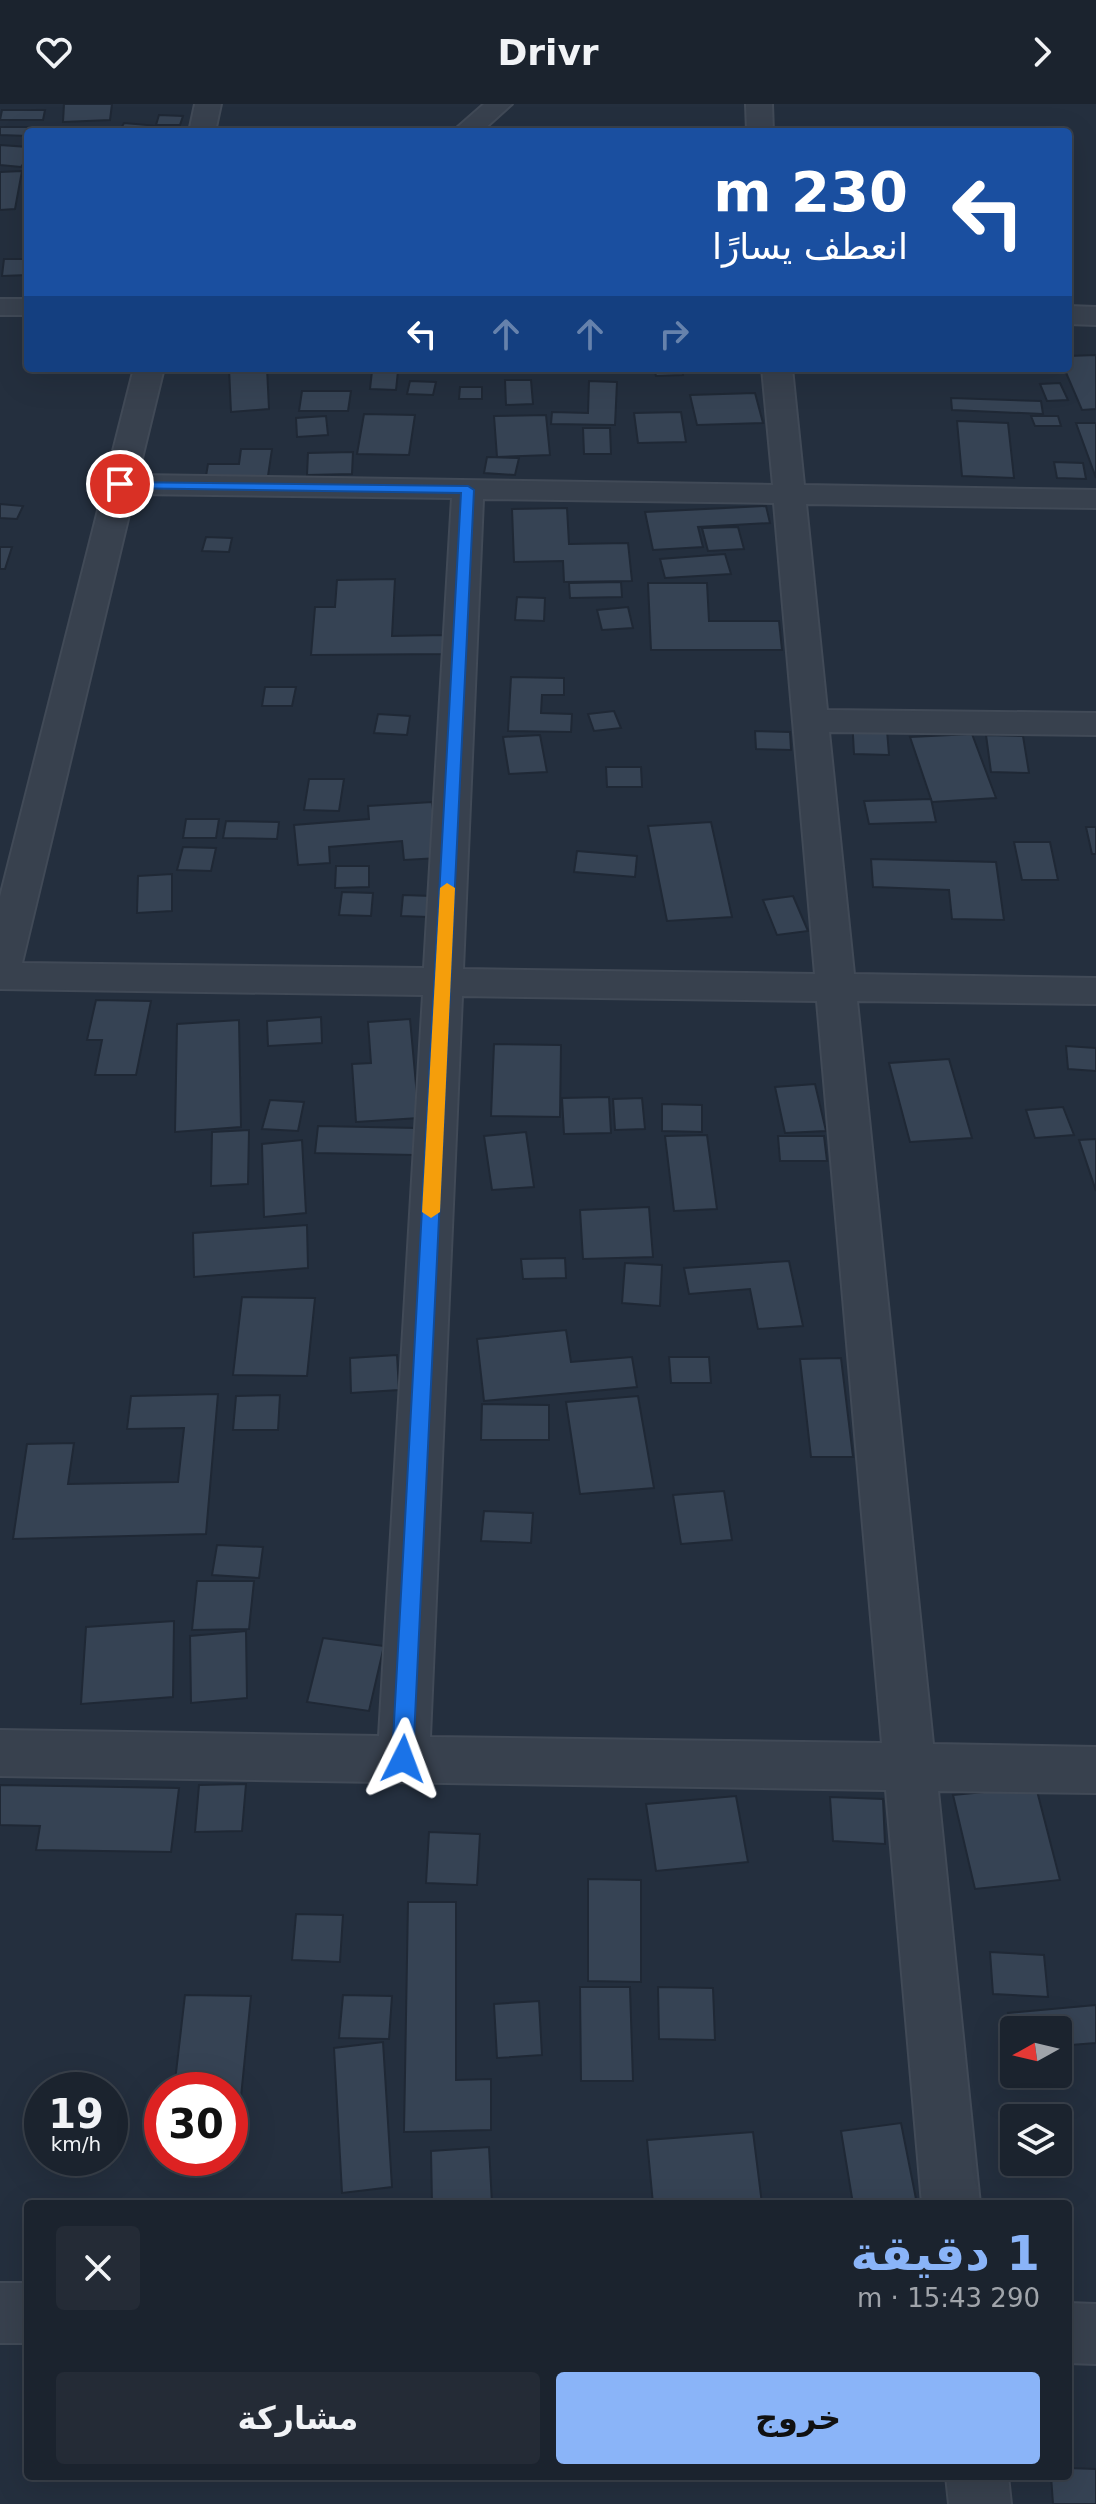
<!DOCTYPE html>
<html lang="ar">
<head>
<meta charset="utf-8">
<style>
  :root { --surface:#1b232e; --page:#242b36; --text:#f1f3f6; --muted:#a0a4aa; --line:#39404a; --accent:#8ab4f8 }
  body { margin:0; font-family:"DejaVu Sans","Noto Sans Arabic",sans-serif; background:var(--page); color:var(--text); direction:rtl; height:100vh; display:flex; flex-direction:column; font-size:30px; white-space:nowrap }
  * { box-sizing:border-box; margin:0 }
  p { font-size:26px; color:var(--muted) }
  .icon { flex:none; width:44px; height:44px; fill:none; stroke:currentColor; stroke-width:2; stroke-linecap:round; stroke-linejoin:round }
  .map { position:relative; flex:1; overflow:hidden; direction:ltr }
  .panel { position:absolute; left:24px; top:2096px; width:1048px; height:280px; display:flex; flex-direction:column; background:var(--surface); border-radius:8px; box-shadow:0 8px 32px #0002,0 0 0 2px var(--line); direction:rtl }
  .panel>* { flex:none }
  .banner { position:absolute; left:24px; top:24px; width:1048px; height:244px; border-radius:8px; box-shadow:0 8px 32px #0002,0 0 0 2px var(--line); direction:rtl; background:#1a4fa0; color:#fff; overflow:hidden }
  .needle { width:52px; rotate:262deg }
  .fabs { position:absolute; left:1000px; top:1912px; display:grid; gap:16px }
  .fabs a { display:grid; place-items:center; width:72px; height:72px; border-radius:8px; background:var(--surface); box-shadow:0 8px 32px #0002,0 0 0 2px var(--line); font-size:40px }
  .speed { position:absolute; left:24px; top:1968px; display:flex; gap:16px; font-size:40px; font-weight:700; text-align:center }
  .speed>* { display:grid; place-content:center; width:104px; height:104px; border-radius:50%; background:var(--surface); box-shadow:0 8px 32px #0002,0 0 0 2px var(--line); line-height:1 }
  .speed small { font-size:20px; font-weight:400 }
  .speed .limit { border:12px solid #d22; background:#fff; color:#111 }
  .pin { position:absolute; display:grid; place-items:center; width:68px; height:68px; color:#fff; margin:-34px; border:4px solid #fff; border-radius:50%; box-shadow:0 2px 8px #0007 }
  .me { position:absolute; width:88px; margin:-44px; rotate:3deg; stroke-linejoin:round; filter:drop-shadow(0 0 6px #0008) }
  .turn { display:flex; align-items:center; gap:28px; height:168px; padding:0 32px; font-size:36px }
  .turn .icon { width:104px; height:104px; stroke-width:2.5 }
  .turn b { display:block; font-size:56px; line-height:68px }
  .lanes { display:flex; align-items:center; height:76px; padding:0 32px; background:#0003; justify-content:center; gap:40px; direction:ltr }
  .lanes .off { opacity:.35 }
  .round { display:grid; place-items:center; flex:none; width:84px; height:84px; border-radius:8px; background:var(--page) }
  .headline { display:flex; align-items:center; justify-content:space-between; height:136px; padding:0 32px }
  h1 { font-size:48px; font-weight:700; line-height:60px; color:var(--accent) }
  .button { display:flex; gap:16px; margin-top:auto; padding:16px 32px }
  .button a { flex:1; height:92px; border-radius:8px; background:var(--accent); color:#111; font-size:32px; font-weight:700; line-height:92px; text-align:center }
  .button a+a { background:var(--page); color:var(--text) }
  header { display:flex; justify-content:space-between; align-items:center; height:104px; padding:0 32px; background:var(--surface); font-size:36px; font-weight:700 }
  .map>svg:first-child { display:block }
</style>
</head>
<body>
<header><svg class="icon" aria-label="forward" viewBox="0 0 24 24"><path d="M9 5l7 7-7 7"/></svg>Drivr<svg class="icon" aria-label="heart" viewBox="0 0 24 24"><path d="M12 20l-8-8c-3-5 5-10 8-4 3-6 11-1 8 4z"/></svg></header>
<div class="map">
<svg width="1096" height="2400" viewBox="0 0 1096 2400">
  <rect width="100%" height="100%" fill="#242f3e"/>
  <path fill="#364354" stroke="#1f2835" stroke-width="2" d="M64,0h48l-2,16 -47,2z
    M2,6h43l-2,10h-43z
    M159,11l24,1 -3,9h-24z
    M124,19l35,3 -3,6h-37z
    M0,23h48l-2,5h-18v4l-28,-1z
    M0,41l28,2v10l-7,10 -21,-2z
    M22,67l-7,38 -15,1v-38z
    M4,155h24v16l-26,1z
    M1096,251v54l-14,1 -18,-42h4v-12z
    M229,264h38l2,41 -38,3z
    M654,264h28l1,7 -27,1z
    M882,264h36l1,3 -35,2z
    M372,267h26l-2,19 -26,-1z
    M505,276h26l2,24 -27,1z
    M410,277l26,1 -3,13 -26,-1z
    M589,277l28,1 -2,43 -64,-1 1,-12 36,1z
    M1060,279l8,17 -21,1 -7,-17z
    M460,283h22v12h-23z
    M302,287h49l-3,20h-49z
    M755,289l8,30 -66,2 -7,-30z
    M951,294l90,3 2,13 -91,-4z
    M681,308l5,30 -48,1 -4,-30z
    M364,310l51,1 -6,40 -52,-1z
    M546,311l4,40 -53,2 -3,-41z
    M326,312l2,19 -31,2 -1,-19z
    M1031,312h27l3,10h-26z
    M957,317l51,2 6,55 -52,-2z
    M1076,319h20v55z
    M583,324h27l1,26h-27z
    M241,345h31l-4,27h-62l2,-12h31z
    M353,348l-1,22 -45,1 1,-22z
    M487,353l32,1 -4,17 -31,-2z
    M1054,358l29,1 3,16 -29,-1z
    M0,400l23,2 -6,13 -17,-1z
    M766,402l4,17 -72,4 5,20 -50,3 -8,-38z
    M567,404l2,36 59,-1 4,38 -68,1 -1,-21 -49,1 -2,-53z
    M738,423l6,22 -36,2 -6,-23z
    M206,433l26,1 -3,14 -27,-1z
    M0,443h12l-7,22h-5z
    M725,450l6,20 -66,4 -5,-19z
    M395,475l-3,57 55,-1v19l-136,1 4,-48h20l2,-27z
    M621,478l1,15 -52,1 -1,-15z
    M648,479h59l2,38h70l3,29h-131z
    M517,493l28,1 -1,23 -29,-1z
    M628,503l5,21 -31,2 -5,-20z
    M511,573l53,1v17h-22l-1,18 31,1 -1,18 -63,-1z
    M265,583h31l-4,19h-30z
    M614,607l7,17 -27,3 -6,-17z
    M378,610l32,2 -3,19 -33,-2z
    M852,613l34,1 3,37 -35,-1z
    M755,627l35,1 1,18 -35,-1z
    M972,630l24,64 -64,4 -22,-65z
    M540,631l7,37 -38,2 -6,-37z
    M986,631l37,1 6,37 -38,-1z
    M606,663h35l1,20h-35z
    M309,675h35l-5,32 -35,-1z
    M931,695l5,23 -67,2 -5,-23z
    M432,698l7,56 -35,2 -2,-19 -73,6 1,16 -32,2 -4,-40 75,-6 -1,-13z
    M186,715h33l-3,19h-33z
    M226,717l53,1 -2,17 -54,-1z
    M711,718l21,95 -65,4 -19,-95z
    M1086,723h10v27h-4z
    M1014,738h36l8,38h-36z
    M183,743l33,1 -5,23 -34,-1z
    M577,747l60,5 -2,21 -61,-5z
    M871,755l125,3 8,58 -52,-1 -3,-29 -76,-3z
    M336,762h33v21l-34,1z
    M172,770v37l-35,2 1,-37z
    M342,788l31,1 -2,23 -32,-1z
    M403,791l29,1 -3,21 -28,-1z
    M793,792l15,35 -31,4 -14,-35z
    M96,896l55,1 -15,74h-41l7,-35h-15z
    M321,913l1,26 -54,3 -1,-25z
    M410,915l9,99 -63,4 -4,-58 19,-1 -3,-41z
    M239,916l2,107 -66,5 2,-108z
    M494,940l67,1 -1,72 -69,-1z
    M1066,942l30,2v23l-28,-2z
    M949,955l23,79 -62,4 -21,-79z
    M815,980l11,47 -41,2 -10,-46z
    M609,993l2,36 -47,1 -2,-36z
    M642,994l3,31 -30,1 -2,-31z
    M270,996l34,2 -6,29 -36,-2z
    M662,1000l40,1v27l-40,-1z
    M1063,1003l11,28 -39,3 -9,-28z
    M318,1022l99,2 -2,27 -100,-2z
    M249,1026l-1,54 -37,2 1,-54z
    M526,1028l8,55 -42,3 -8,-54z
    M707,1031l10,74 -43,2 -9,-75z
    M778,1032h46l3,25h-47z
    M1096,1035v52l-17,-51z
    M302,1036l4,73 -42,4 -2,-73z
    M649,1103l4,50 -70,2 -3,-49z
    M307,1121l1,43 -114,9 -1,-44z
    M565,1154l1,20 -43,1 -2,-20z
    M789,1157l14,65 -45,3 -8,-40 -61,5 -5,-26z
    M625,1159l37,2 -2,41 -38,-3z
    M242,1193l73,1 -8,78 -74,-1z
    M566,1226l5,32 61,-5 5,30 -153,14 -7,-62z
    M397,1251l2,35 -48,3 -1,-35z
    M669,1253h40l2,26h-40z
    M841,1254l12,99h-42l-11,-98z
    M218,1290l-12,140 -193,5 14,-95 47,-1 -6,41 110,-2 6,-54 -57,1 4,-33z
    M280,1291l-2,35h-45l3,-34z
    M638,1292l16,92 -74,6 -14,-92z
    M482,1300l67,1v35h-68z
    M724,1387l8,49 -51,4 -8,-49z
    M484,1407l49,2 -2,30 -50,-2z
    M217,1441l46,2 -4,31 -47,-3z
    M197,1477h57l-5,48 -57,1z
    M174,1517l-1,76 -92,7 5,-77z
    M246,1527l1,67 -56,5 -1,-67z
    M323,1534l61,8 -15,65 -62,-9z
    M246,1680l-4,47 -47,1 4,-47z
    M0,1681l179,3 -8,64 -135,-2 4,-24 -40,-1z
    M1036,1683l24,93 -85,9 -22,-94z
    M736,1692l12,66 -92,9 -10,-67z
    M830,1693l53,2 2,45 -52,-3z
    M429,1728l51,2 -3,51 -51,-2z
    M588,1775l53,1v102l-53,-1z
    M408,1798h48v178l35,-1v51l-87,2z
    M296,1810l47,1 -3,47 -48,-2z
    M990,1848l54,3 4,42 -55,-3z
    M580,1883h50l3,94h-52z
    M658,1883l55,1 2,52 -56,-1z
    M185,1891l66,1 -10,101h-11v-7h-56z
    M343,1891l49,1 -3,43 -50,-1z
    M539,1897l3,54 -45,3 -3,-54z
    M1096,1901v38l-38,3v-16h-44v11l-6,-28z
    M383,1938l9,145 -50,6 -8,-145z
    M901,2019l16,81h-64l-12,-73z
    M753,2028l9,72h-109l-6,-64z
    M489,2043l3,57h-60l-1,-53z
    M1068,2364l28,1v35h-43l-2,-28h17z"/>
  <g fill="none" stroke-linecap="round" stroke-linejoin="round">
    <g stroke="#414a57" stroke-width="4">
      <path id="minor" d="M195,0h26l-6,28h-26z
        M484,0h28l-31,28h-29z
        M746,0h26l1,28h-26z
        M0,195h28v16h-28z
        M1068,202l28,1v18l-28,-1z
        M134,264h30l-26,107 635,10 -11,-117h30l12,117 292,5v18l-290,-4 21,206 269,3v22l-267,-3 25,242 242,4v26l-239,-3 76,743 163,3v46l-158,-2 42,413h-58l-36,-414 -886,-14v-46l379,6 44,-741 -423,-6v-92zM134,390l318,4 -28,470 -402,-5zM483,395l291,4 41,471 -352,-5zM462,892l355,5 65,742 -452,-6z
        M0,2179h28v60h-28z
        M1068,2199l28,1v60l-28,-1z
        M946,2372h62l3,28h-62z"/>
    </g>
    <use href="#minor" fill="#38414e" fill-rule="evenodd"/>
  </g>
  <path fill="#1a73e8" stroke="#114b97" stroke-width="2" d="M115,378l353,4 6,4 -61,1269 -3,7 -7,3 -8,-3 -3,-7 69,-1266 -341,-5 -5,-1z"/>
  <path fill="#f59e0b" d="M447,779l8,5 -15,324 -9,6 -9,-6 18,-324z"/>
</svg>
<div class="fabs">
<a><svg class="needle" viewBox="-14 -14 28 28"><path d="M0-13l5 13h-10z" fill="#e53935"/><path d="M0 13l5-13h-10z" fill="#a0a4aa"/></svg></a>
<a><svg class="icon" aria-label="layers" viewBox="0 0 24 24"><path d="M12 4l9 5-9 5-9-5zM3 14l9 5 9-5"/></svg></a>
</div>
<div class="speed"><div>19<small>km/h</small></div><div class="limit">30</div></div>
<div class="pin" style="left:120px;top:380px;background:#d93025"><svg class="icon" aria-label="arrive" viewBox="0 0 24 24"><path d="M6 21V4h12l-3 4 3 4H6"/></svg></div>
<svg class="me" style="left:403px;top:1655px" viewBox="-20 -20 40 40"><path d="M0-17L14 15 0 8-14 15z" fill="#1a73e8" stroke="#fff" stroke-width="4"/></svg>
<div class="banner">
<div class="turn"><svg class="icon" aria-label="left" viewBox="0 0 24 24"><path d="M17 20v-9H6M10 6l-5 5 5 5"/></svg><div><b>230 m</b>انعطف يسارًا</div></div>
<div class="lanes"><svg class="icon" aria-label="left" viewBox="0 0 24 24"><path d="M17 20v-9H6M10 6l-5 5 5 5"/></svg><svg class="icon off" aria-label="ahead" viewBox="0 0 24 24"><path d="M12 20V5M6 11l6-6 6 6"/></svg><svg class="icon off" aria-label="ahead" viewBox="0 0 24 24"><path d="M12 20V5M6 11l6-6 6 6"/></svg><svg class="icon off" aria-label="right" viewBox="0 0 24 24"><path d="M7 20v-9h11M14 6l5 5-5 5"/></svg></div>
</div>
<section class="panel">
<div class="headline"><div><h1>1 دقيقة</h1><p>290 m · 15:43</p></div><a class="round"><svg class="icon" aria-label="close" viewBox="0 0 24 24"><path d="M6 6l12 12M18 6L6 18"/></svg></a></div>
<div class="button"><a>خروج</a><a>مشاركة</a></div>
</section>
</div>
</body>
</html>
